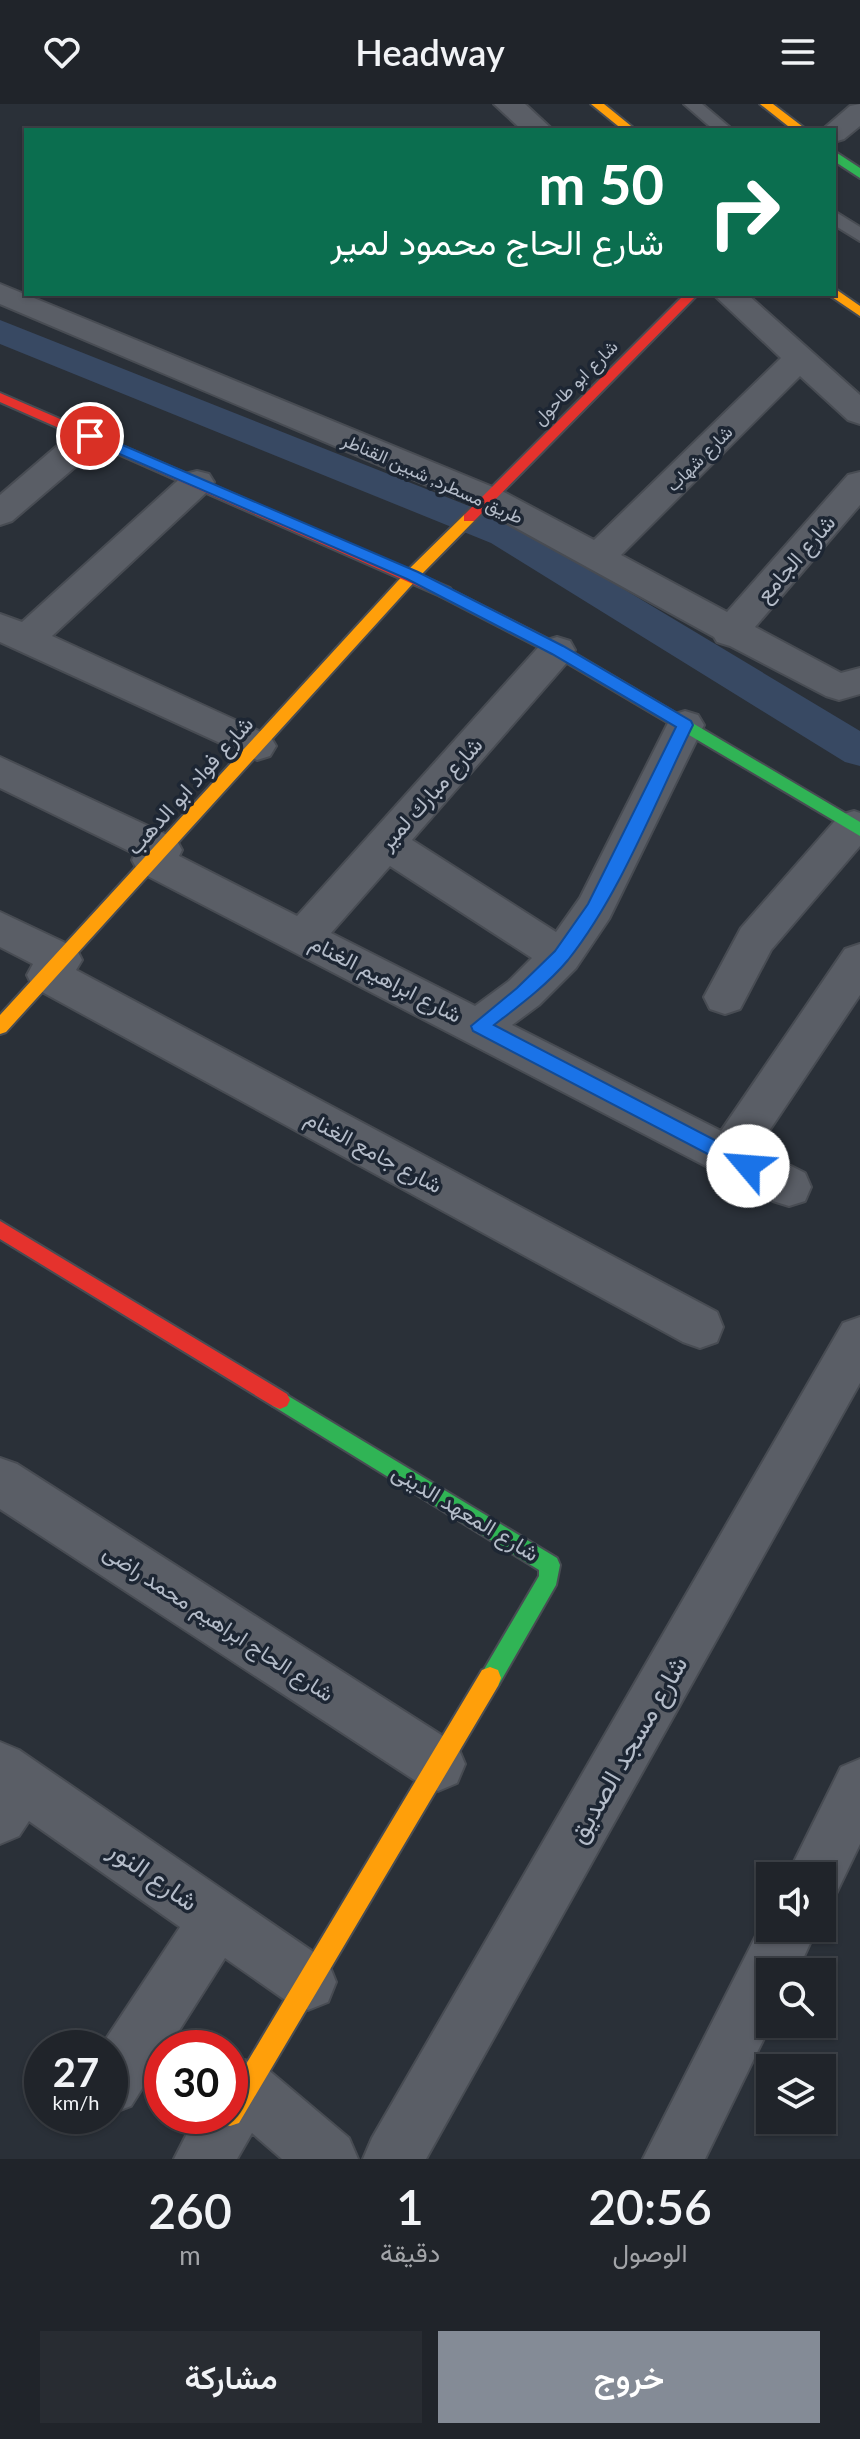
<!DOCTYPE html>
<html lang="ar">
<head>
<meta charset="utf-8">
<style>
  :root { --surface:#20242a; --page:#282c32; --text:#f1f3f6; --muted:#a2a4a8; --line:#3d4147; --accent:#848b96 }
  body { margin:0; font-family:Lato,Vazirmatn,sans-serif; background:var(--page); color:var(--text); direction:rtl; height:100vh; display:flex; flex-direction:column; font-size:30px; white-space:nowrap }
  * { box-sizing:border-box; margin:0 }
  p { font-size:26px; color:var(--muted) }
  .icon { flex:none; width:44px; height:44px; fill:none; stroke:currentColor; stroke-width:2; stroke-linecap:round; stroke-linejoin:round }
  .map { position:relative; height:2055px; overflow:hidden; direction:ltr }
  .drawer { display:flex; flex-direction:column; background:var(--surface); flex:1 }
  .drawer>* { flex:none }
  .hud { position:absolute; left:24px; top:24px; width:812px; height:168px; border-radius:0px; box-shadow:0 2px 6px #0004,0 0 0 2px var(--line); direction:rtl; background:#0b6e4f; color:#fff; overflow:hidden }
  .tools { position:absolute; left:756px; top:1758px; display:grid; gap:16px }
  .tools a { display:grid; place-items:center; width:80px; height:80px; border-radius:0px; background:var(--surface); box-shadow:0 2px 6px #0004,0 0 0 2px var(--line); font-size:40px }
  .speed { position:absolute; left:24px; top:1926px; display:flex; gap:16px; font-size:40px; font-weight:700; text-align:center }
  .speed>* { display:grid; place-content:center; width:104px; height:104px; border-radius:50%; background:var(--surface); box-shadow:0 2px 6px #0004,0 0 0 2px var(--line); line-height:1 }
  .speed small { font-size:20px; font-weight:400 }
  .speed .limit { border:12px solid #d22; background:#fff; color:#111 }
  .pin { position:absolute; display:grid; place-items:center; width:68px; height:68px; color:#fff; margin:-34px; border:4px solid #fff; border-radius:50%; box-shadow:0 2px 8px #0007 }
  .me { position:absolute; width:88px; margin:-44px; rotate:297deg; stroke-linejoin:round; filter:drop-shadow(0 0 6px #0008) }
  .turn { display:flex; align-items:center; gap:28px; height:168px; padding:0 40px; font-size:36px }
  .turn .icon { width:104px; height:104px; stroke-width:2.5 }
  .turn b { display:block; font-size:56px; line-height:68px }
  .eta { display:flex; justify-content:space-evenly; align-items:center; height:136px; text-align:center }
  .eta b { font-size:48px; font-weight:600; line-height:56px }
  .button { display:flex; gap:16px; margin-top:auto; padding:16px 40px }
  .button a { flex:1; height:92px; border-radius:0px; background:var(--accent); color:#fff; font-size:32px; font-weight:600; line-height:92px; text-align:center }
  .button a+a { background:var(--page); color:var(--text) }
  header { display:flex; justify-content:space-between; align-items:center; height:104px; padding:0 40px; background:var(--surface); font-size:36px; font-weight:600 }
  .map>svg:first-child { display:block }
</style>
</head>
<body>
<header><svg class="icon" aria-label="menu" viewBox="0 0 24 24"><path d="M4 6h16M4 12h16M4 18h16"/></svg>Headway<svg class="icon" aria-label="heart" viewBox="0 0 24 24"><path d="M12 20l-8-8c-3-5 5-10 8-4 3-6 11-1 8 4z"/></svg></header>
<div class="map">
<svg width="860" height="2055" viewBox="0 0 860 2055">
  <rect width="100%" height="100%" fill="#2a3038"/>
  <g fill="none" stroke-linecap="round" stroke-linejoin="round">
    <path fill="#384963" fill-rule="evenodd" d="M0,216l517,205 343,206v35l-15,-4 -354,-219 -491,-199z"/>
    <g stroke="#484c53" stroke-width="4">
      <path id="lane" d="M684,0h18l31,26h-19z
        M834,107l26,16v14l-26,-16z"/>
    </g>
    <g stroke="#484c53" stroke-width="4">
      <path id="street" d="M494,0h31l28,26h-31z
        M860,0v22l-16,13 -10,3v-12h-12l28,-24z
        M0,180l500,206 94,50 187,-182 -68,-64h34l113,101v29l-12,-4 -48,-44 -179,179 106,57 121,-137 12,-3v33l-105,122 86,46 19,-5v26l-21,6 -13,-4 -96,-50 -13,-4 -3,-5 -238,-131 -476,-202z
        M90,321l12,3 5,8 -5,8 -90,77 -12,4v-30l78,-67z
        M197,367l12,3 5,8 -5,8 -157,146 218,100 6,10 -6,10 -13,4 -257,-118v-28l22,8 163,-148z
        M557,533l13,4 5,9 -5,9 -158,181 144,92 24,-34 92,-183 13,-4 13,4 6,10 -95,194 -33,49 -37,37 -27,20 209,106 124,-182 15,-5v51l-103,154 48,24 6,14 -6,14 -16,5 -16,-5 -635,-330 -6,-11 3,-6 -135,-66v-31l176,82 6,11 -3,6 118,60 247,-275zM390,762l142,92 -23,23 -34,25 -144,-73z
        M854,707l6,2v33l-89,104 -31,59 -15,5 -15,-5 -6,-12 37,-69 99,-113z
        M0,808l76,36 6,12 -6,10 641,342 6,15 -6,15 -17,6 -17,-6 -650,-355 -6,-12 6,-11 -33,-17z
        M860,1213v66l-434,776h-63l9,-21 471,-815z
        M0,1354l17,6 440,281 8,19 -8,19 -19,8 -19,-8 -419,-274z
        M0,1638l19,8 309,212 8,20 -8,20 -20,8 -20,-8 -63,-44 -57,90h-6v9l-31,49 -21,8v-66h-10l80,-121 -151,-106 -10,15 -19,8z
        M860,1655v85l-25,52 -13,5v-25h-35l54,-109z
        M770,1804v20h47l-20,44h-27l1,52 -66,135h-62z
        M245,1956l21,8 83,70 9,21h-76l-30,-26 -15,26h-63l22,-43h34v-50z"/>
    </g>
    <g stroke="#484c53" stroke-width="4">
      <path id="fast" d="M834,47l26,17v10l-26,-17z
        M445,483l117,59 298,176v14l-308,-182 -112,-58 -2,-4z
        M280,1287l277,167 3,7 -4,20 -58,101 -8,3 -8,-3 -3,-8 60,-102v-6l-266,-164 -3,-6 3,-6z"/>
    </g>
    <g stroke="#484c53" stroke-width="4">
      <path id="slow" d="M591,0h13l32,26h-13z
        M760,0h13l34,26h-14z
        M834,184l26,18v10l-31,-21 5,-1z
        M469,409l5,2v6l-57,58 -411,453 -6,2v-19l407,-444 57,-56z
        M490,1563l8,3 3,8 -3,8 -259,437 -9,3 -9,-3 -2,-7h11v-25l252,-421z"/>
    </g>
    <g stroke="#484c53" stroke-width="4">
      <path id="jam" d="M685,190h13l-224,227h-10v-6z
        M0,289l450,195 2,4 -7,5 -5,-1 -440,-194z
        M0,1117l287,173 3,6 -3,6 -7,3 -7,-3 -273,-167z"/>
    </g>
    <use href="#lane" fill="#5a5e66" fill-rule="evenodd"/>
    <use href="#street" fill="#5a5e66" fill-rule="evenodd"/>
    <use href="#fast" fill="#30b455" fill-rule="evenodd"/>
    <use href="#slow" fill="#ff9f0a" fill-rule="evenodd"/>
    <use href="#jam" fill="#e5322d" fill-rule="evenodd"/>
  </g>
  <path fill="#1a73e8" stroke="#114b97" stroke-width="2" d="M90,327l328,141 145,74 128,75 2,4c-38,77 -72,168 -125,235 -21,25 -48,45 -74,65l261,136 3,5 -3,6h-13l-269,-141 -2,-5 46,-38 38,-37 33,-47 88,-177 -124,-73 -145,-75 -322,-140v-7z"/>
  <g text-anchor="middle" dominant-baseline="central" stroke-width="7" stroke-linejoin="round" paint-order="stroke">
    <g font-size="18" fill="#b4bcc9" stroke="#1d2633">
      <text transform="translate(575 278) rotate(-45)">شارع ابو طاحول</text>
      <text transform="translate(699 354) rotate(-45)">شارع شهاب</text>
      <text transform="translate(433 374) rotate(24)">طريق مسطرد, شبين القناطر</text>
    </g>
    <g font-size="22" fill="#b4bcc9" stroke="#1d2633">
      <text transform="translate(795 454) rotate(-49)">شارع الجامع</text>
      <text transform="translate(189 681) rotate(-48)">شارع فواد ابو الدهب</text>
      <text transform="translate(430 689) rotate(-48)">شارع مبارك لمير</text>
      <text transform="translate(386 874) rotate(27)">شارع ابراهيم الغنام</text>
      <text transform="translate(374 1047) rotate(28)">شارع جامع الغنام</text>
      <text transform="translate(466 1408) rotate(31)">شارع المعهد الدينى</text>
      <text transform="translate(219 1518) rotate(33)">شارع الحاج ابراهيم محمد راضى</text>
    </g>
    <g font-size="26" fill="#b4bcc9" stroke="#1d2633">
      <text transform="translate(627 1645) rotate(-60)">شارع مسجد الصديق</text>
      <text transform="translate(154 1771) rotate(35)">شارع النور</text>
    </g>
  </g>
</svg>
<div class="tools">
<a><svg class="icon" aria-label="sound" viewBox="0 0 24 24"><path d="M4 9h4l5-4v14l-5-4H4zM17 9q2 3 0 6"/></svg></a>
<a><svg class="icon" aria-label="search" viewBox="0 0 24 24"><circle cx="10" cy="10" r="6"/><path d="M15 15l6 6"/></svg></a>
<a><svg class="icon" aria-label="layers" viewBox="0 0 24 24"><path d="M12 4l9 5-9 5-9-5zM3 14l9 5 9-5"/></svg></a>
</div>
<div class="speed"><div>27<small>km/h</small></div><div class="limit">30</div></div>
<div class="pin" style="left:90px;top:332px;background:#d93025"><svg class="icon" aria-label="arrive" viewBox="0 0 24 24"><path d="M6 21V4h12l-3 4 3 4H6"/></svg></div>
<svg class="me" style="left:748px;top:1062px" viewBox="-20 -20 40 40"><circle r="19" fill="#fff"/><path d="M0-13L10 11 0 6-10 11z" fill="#1a73e8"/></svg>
<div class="hud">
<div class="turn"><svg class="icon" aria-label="right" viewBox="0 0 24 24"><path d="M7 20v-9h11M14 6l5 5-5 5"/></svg><div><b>50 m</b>شارع الحاج محمود لمير</div></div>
</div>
</div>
<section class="drawer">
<div class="eta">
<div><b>20:56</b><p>الوصول</p></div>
<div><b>1</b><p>دقيقة</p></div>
<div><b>260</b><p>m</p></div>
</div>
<div class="button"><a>خروج</a><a>مشاركة</a></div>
</section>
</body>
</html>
